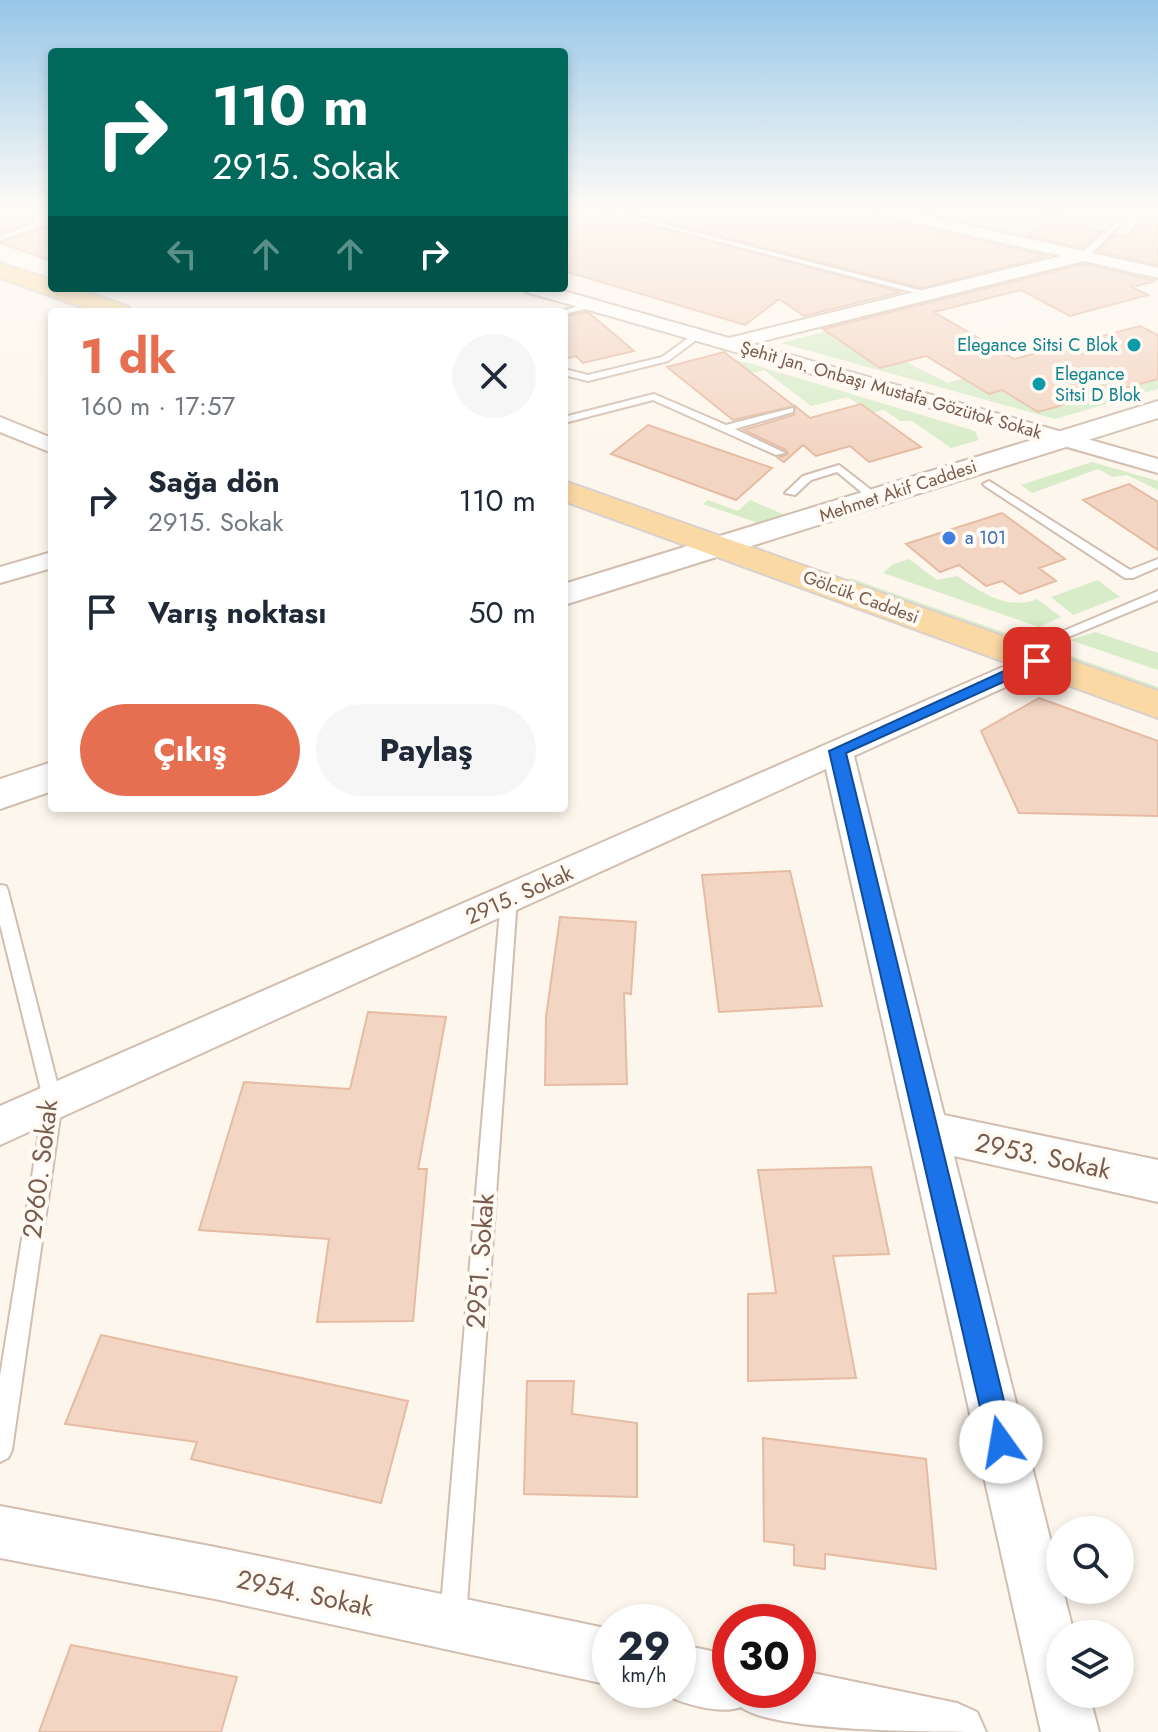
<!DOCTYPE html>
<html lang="tr">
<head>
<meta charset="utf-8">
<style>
  :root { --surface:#fff; --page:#f6f6f7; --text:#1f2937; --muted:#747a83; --accent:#e76f51 }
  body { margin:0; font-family:Jost,sans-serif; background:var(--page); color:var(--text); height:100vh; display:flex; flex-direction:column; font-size:30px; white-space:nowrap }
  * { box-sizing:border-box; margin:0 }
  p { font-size:26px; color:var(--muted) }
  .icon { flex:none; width:44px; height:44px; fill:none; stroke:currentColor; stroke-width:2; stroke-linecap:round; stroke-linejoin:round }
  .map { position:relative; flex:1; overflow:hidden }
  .panel { position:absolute; left:48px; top:308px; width:520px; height:504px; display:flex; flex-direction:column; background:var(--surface); border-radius:8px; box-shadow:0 4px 12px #0003 }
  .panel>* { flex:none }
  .top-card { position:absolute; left:48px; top:48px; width:520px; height:244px; border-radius:8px; box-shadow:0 4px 12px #0003; background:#00695c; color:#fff; overflow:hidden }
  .tools { position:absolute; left:1046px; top:1516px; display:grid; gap:16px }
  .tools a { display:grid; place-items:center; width:88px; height:88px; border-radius:50%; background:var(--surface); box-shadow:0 4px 12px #0003; font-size:40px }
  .speed { position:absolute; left:592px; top:1604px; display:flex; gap:16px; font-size:40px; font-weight:700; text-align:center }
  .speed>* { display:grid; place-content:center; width:104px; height:104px; border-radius:50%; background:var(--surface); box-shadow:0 4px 12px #0003; line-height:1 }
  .speed small { font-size:20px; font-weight:400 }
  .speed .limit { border:12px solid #d22; background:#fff; color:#111 }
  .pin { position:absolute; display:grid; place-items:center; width:68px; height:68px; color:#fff; margin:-34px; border-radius:16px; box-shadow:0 4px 12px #0006 }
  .me { position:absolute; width:88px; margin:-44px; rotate:347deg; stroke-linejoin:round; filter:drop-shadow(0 0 6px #0008) }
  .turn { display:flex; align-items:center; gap:28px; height:168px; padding:0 32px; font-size:36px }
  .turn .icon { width:104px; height:104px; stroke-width:2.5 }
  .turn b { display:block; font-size:56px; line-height:68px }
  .lanes { display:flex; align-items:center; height:76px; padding:0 32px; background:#0003; justify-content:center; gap:40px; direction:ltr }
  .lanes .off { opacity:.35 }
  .round { display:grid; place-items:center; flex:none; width:84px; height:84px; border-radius:42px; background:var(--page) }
  .overview { display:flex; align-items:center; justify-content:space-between; height:136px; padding:0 32px }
  h1 { font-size:48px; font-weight:700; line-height:60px; color:var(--accent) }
  .action { display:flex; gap:16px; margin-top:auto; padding:16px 32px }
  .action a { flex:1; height:92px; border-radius:48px; background:var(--accent); color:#fff; font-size:32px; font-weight:700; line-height:92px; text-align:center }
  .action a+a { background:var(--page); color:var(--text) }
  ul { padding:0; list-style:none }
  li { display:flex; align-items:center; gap:24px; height:112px; padding:0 32px }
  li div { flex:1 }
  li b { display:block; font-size:30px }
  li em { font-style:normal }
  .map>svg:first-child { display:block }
</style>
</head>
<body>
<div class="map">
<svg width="1158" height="1732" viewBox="0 0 1158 1732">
  <rect width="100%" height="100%" fill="#fdf6ec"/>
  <path fill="#d8ecc9" d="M899,210h222l-44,40z
    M957,298l-63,21 -47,26 17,12 40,4 44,22 16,-5 98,29 96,-28v10l-103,30 -274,-76z
    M711,352l264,79 4,9 -28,8 -39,-27h-12l-16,-11 -14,3 -22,-16 -37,9 -47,-36 -11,3z
    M1092,462l66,19v9l-31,-15 -14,2 -15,-8 -66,24 -11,-8z
    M708,500l30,11 12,-11 35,15 -27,8 -55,-19z
    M909,559l28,21 20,-4c24,16 50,35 80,23l24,18 -22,10 -156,-54 10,-9z
    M850,578l308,109v8l-313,-112z
    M1098,580l22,17 -47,18 -22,-18z
    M1095,632l63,21v17l-88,-30z"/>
  <path fill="#f3d5c3" stroke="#e6bba3" stroke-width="2" d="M0,210h6l30,10 -36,13z
    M564,210h31l306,82 -97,24 -25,-17 -34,26 -181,-54z
    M619,210h225l204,46 -127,32z
    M1152,210h6v55l-60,-14 17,-17 10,3z
    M1059,219l42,12 -18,17 -54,-12z
    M52,225v36l-52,-18z
    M1084,264l72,17 -24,6 16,8 -78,21 -49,-26 -87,22 80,47 126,-33 18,9v44l-120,33 -36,-22 -13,4 -63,-38 -46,12 -57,-39z
    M586,312l3,1 45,38 -51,12 -7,-7 -12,3v-42z
    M724,352l70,54 -61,14 -66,-53z
    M861,404l60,43 -52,15 -19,-16 -34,10 -13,-11 -19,17 -6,-4 10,-4 -2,-4 -42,-20 50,-15 1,-9 15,12z
    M648,425l124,43 -36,32 -125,-46z
    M1129,484l29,18v48l-75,-50z
    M1002,513l63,46 -26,9 17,13 -36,13 -18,-13 -16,5 -27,-21 -19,7 -34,-28z
    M1039,698l119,43v75l-139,-3 -38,-82z
    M790,871l32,135 -103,6 -17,-137z
    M560,917l76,5 -5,72 -7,-1 3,91 -82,1 1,-68z
    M368,1012l78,5 -28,152h9l-14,152 -96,1 12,-83 -130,-9 45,-148 106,7z
    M871,1167l18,87 -56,2 23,122 -108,3v-87l28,-1 -18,-123z
    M101,1335l307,66 -27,102 -190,-44 6,-17 -132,-18z
    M527,1381h47l-2,33 65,9v74l-113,-3z
    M763,1438l163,21 10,110 -111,-15v15l-31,-4v-20l-30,-4z
    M71,1645l166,32 -16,55h-182z"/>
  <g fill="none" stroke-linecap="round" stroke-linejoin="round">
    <g stroke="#d1beb0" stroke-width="4">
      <path id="service" d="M598,210h11l325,84 -7,2z
        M1127,210h8l-48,48h-6v-4z
        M52,217v5l-52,18v-4z
        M592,302l3,1v4l-31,7v-2h-6z
        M695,333l8,2 -35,26 -80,20 -24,-6v-6l24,6 74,-18z
        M654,394l72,31 67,-17v4l-58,17 50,24 -9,2 -123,-55 -89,23v-6z
        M839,465l40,31v4h-8l-34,-28 -26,8 -16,15 -10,-2 18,-17z
        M989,481l141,89 28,-11v8l-25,11h-8l-140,-92 -2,-2z
        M1158,591v9l-104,43 -5,1 -7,-4z
        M0,885l6,1 2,5 54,211 -50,348 -4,8 -8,4v-86l44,-274 -44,-178z
        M509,891l6,2 2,5 -51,720 -4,9 -9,4 -9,-4 -4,-9 61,-720 2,-5z"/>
    </g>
    <g stroke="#d1beb0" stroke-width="4">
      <path id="minor" d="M873,210h28l257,58v10l-74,-17 -333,83 407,115v14l-632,-181 -2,-4h29l176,50 332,-82 -180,-41z
        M0,417l52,21v15l-52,-21z
        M52,552v16l-52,15v-16z
        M1037,652l10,2 4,7 -4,7 -193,88 90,359 214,45v42l-204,-46 106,422v12h3l11,44h-14v60h29l10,38h-58l-215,-963 -826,376v-39z
        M0,1506l215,41 395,82v56l-395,-86 -215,-41z
        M678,1644l52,11v35h68v-20l159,33 20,9 9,20c-49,0 -214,0 -245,-25 -22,8 -65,-4 -83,-17h20z"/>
    </g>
    <g stroke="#d1beb0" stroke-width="4">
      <path id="tertiary" d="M1158,401v17l-594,187v-21z
        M52,762v29l-52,18v-30z"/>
    </g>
    <g stroke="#dad1cd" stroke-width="4">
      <path id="primary" d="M0,263l52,17v8h23l54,19 3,5h-36l-96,-34z
        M564,481l594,210v27l-594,-217z"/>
    </g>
    <path stroke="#d9b8a5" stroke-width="3" stroke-dasharray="1 3" stroke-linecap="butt" d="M1040,210l46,12
      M1078,210l15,3"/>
    <use href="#service" fill="#fff" fill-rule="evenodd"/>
    <use href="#minor" fill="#fff" fill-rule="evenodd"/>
    <use href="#tertiary" fill="#fff" fill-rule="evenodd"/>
    <use href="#primary" fill="#fbd9a5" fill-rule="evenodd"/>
  </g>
  <linearGradient id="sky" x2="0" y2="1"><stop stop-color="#97c7e8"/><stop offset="0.46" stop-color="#fefbf6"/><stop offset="1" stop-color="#fefbf6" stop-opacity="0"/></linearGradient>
  <rect width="1158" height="452" fill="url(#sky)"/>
  <path fill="#1a73e8" stroke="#114b97" stroke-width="2" d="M1037,656l6,1v7l-197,89 168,689 -3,9 -10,4 -9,-4 -4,-9 -159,-691z"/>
  <g fill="#0f9aa8" stroke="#fffaf3" stroke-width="3">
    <circle cx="1134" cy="345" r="8"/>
    <circle cx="1039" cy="384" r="8"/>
  </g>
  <circle fill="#3f7fe0" stroke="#fffaf3" stroke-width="3" cx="949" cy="538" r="8"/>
  <g text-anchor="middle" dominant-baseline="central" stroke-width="8" stroke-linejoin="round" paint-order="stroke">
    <g font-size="18" fill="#0d838f" stroke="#fffaf3" text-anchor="end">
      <text x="1118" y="345">Elegance Sitsi C Blok</text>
      <text x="1055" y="374" text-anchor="start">Elegance<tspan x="1055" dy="21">Sitsi D Blok</tspan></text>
    </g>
    <g font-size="18" fill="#7a5c4d" stroke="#fffaf3">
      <text transform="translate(891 390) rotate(16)">Şehit Jan. Onbaşı Mustafa Gözütok Sokak</text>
      <text transform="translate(898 491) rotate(-18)">Mehmet Akif Caddesi</text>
      <text transform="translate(861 597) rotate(20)">Gölcük Caddesi</text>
    </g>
    <g font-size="18" fill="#366cbe" stroke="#fffaf3" text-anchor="start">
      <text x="965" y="538">a 101</text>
    </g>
    <g font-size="22" fill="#7a5c4d" stroke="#fffaf3">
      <text transform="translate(519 894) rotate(-24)">2915. Sokak</text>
    </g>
    <g font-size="26" fill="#7a5c4d" stroke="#fffaf3">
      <text transform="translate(1043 1156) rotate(12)">2953. Sokak</text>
      <text transform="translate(40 1169) rotate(-83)">2960. Sokak</text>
      <text transform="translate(480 1261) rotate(-86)">2951. Sokak</text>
      <text transform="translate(305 1593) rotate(12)">2954. Sokak</text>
    </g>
  </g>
</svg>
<div class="tools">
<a><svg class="icon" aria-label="search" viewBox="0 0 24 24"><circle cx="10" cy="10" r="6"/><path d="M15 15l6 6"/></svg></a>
<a><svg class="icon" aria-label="layers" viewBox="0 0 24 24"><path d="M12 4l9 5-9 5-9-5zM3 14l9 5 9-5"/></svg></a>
</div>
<div class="speed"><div>29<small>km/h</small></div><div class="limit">30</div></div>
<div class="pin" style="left:1037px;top:661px;background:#d93025"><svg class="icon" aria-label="arrive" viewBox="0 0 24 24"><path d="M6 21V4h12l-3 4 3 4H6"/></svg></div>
<svg class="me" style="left:1001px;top:1442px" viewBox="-20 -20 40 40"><circle r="19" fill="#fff"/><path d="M0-13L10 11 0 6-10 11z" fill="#1a73e8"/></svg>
<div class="top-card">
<div class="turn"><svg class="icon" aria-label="right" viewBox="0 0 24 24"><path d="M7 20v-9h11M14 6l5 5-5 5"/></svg><div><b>110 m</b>2915. Sokak</div></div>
<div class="lanes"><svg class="icon off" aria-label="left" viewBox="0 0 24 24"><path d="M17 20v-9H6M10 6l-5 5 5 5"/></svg><svg class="icon off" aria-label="ahead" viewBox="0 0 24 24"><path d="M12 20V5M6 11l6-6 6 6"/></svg><svg class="icon off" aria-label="ahead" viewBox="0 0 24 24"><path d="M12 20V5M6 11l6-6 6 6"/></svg><svg class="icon" aria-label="right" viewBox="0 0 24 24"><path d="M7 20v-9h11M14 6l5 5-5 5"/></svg></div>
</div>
<section class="panel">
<div class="overview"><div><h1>1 dk</h1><p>160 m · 17:57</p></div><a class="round"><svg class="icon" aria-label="close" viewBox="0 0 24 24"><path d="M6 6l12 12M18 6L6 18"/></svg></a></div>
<ul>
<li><svg class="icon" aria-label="right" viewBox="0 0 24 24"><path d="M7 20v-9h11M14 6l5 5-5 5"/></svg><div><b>Sağa dön</b><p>2915. Sokak</p></div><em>110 m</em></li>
<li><svg class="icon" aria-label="arrive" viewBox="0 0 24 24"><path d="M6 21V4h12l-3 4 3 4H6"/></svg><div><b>Varış noktası</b></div><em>50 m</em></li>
</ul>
<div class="action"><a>Çıkış</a><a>Paylaş</a></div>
</section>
</div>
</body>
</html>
